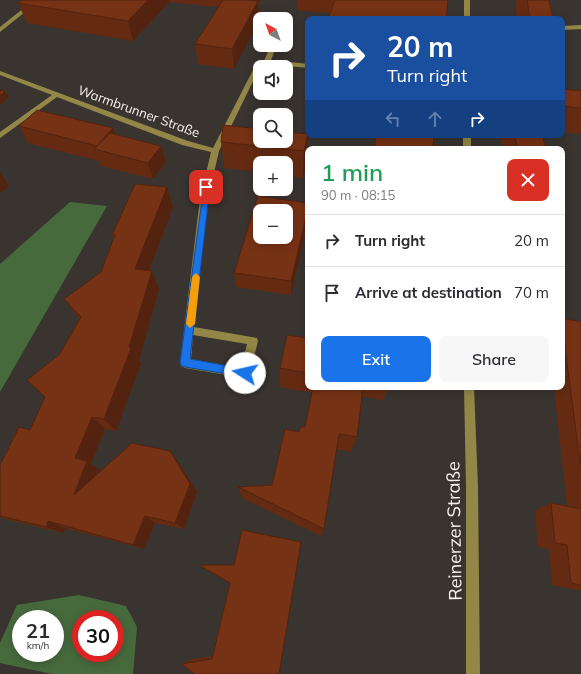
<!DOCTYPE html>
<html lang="en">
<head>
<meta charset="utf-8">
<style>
  :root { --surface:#fff; --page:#f7f7f7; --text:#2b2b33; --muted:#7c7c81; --line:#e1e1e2; --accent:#1a73e8 }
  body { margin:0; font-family:Mulish,sans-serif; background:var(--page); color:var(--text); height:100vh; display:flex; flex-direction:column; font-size:15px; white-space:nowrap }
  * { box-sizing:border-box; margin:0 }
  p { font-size:13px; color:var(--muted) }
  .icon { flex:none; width:22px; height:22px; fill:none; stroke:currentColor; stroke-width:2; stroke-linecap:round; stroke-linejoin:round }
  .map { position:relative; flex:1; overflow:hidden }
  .drawer { position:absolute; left:305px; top:146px; width:260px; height:244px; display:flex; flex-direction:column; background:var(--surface); border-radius:8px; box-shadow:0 2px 10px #0003 }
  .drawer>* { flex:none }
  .hud { position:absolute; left:305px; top:16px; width:260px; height:122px; border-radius:8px; box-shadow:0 2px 10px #0003; background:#1a4fa0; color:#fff; overflow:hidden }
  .needle { width:26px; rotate:319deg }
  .buttons { position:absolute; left:253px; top:12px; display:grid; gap:8px }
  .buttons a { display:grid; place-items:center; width:40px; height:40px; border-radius:8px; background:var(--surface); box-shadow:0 2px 10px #0003; font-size:20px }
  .speed { position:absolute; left:12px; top:610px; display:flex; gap:8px; font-size:20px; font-weight:700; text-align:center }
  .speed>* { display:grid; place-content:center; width:52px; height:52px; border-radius:50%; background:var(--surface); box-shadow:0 2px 10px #0003; line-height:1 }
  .speed small { font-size:10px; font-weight:400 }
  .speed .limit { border:6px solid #d22; background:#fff; color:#111 }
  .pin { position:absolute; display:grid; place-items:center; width:34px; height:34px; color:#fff; margin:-17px; border-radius:8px; box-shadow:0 2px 6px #0006 }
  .me { position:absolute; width:44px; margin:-22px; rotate:280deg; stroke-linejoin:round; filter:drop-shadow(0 0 3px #0008) }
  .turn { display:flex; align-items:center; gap:14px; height:84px; padding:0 16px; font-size:18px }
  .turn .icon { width:52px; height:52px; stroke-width:2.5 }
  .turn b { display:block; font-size:28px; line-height:34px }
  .lanes { display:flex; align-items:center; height:38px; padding:0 16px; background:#0003; justify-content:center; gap:20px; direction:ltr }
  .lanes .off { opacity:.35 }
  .round { display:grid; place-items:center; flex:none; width:42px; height:42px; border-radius:8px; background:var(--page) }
  .head { display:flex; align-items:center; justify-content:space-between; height:68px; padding:0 16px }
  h1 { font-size:24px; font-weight:600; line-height:30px; color:#1e9e55 }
  .action { display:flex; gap:8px; margin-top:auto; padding:8px 16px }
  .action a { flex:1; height:46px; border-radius:8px; background:var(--accent); color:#fff; font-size:16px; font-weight:600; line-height:46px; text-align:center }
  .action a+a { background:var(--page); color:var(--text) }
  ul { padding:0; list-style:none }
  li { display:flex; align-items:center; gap:12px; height:52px; padding:0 16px; border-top:1px solid var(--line) }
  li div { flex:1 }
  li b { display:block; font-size:15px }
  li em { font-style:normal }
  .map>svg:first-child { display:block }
</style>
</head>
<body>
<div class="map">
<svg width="581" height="674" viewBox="0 0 581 674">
  <rect width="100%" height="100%" fill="#3a3430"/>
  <path fill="#476a3d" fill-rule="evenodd" d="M70,202l37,4 -107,186v-128z
    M79,595l47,11 11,21 -4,47h-81l-52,-11v-20l17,-38zM21,619h34v34h-34zM81,619h34v34h-34z"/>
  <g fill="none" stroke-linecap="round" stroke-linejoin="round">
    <path fill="#938747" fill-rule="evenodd" d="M34,0h6l-40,32v-5z
      M464,0h6v19h-6z
      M581,25v4l-19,1v-4z
      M271,45h6l-6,15 37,4v4l-40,-4 -8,3 -41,84 -11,48 -14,128 63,11 1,3 -8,32 -1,3 -4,2 -60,-10 -4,-2 -1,-3 20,-164 11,-47 -29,-7 -125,-48 -57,41v-6l52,-37 -52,-20v-4l188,70 25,7 41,-80 10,-7zM193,335l54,9 -6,24 -50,-9z
      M463,135h8v14h-8z
      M464,387h10l4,100 2,187h-14v-187z"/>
  </g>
  <path fill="#652b12" d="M22,0h238l-2,4 1,17 -25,48 -36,-5 -3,-20 23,-37 -49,-5 -36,39 -106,-18 -9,-20z
    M298,0h150l-118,13 -33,-3z
    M515,0h34l4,19h-36z
    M308,77v25l-1,-1v-21z
    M562,89l19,2v39l-2,4 -17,-2z
    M19,126l94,2 3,7 45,11 5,16 -13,17 -52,-13 -2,-5 -71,-18z
    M308,134l-1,26 -4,18 -17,-2v-13h-26v9l-36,-4 -3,-26z
    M500,135h43l2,14h-43z
    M167,187l6,20 -24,64 10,18 -20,72 2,3 -25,67 -11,-2 -14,35 9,7 78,-9 19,30 -13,37 -29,-6 -11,26 -79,-21 -2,5 -54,-13 -9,-3v-52l30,-35 15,-33 14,-42 20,-36 -15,-20 37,-27 13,-33 -2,-4z
    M308,203l-17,92 -55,-8 -2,-14z
    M562,318l19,4v269l-29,-6 -3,-36 -11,-2 -3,-37 16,-7 16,3 -13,-119h8z
    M308,338v49h81l-6,13 -21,-4 -5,41 -6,15 -15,-3 -12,80 -3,7 -79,-38 -4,-11 34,-2 27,-53 6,-5 7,-34 -32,-6v-19z
    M234,565l45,109 -98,-10 11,-5 21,-3z"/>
  <path fill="#53230f" d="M148,0h21v2l-36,39 -5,-20z
    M248,0h12l-2,4 1,17 -25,48 -2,-20z
    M5,91l4,6 -9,8v-9z
    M113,128l6,17 -22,1z
    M308,134l-1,26 -4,18 1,-27z
    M161,146l5,16 -13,17 -5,-16z
    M0,172l9,14 -9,7z
    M167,187l6,20 -30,80 -8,-18z
    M308,209v13l-17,73v-14z
    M152,271l7,18 -20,72 2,3 -25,67 -12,-12 25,-72z
    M92,417l13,12 -14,35 10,7 -27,24 1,-37z
    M170,451l8,11 19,30 -13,37 -9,-6z
    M145,516l10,7 -11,26 -11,-4z
    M48,521l17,7 -2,5 -17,-6z"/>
  <path fill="#763215" stroke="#53230f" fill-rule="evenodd" d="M22,0h126l-20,21 -110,-18z
    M223,0h25l10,1 -26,48 -37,-5z
    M335,0h113l-2,19h-118z
    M527,0h22l4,19h-23z
    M562,89l19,2v17l-19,-2z
    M0,90l5,1 -5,5z
    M37,110l76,18 -16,18 -78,-20z
    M223,125l37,4v12h26v-9l22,2 -4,17 -83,-9z
    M110,133l51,13 -13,17 -54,-14z
    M376,135h58l-1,10 10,1v3h-69z
    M515,135h28l2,14h-28z
    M135,184l32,3 -32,82 17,2 -23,76 2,1 -27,71 -12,-2 -17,41 12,3 -13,34 58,-52 38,8 20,33 -15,39 -30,-7 -12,29 -85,-24 -2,6 -46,-11v-51l19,-38 11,3 15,-33 -18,-17 32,-25 22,-38 -17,-18 37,-27 14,-37h-3z
    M258,196l50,7v6l-17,72 -57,-8zM260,211h26v26h-26z
    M562,318l19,4v146l-19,-142z
    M287,335l21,3v35l-28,-5z
    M313,387h50l-6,50 -18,-3 -15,95 -86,-42 34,-2 13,-56 14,3 1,-5h5z
    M551,503l30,6v76l-10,-2 -4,-38 -12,-2z
    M242,530l59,12 -22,132h-84l-14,-10 31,-5 18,-76 -31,-18h35z"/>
  <path fill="#1a73e8" stroke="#114b97" d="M204,185h5l1,2 -20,172 55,10 3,1 2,3 -2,3 -3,1 -60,-10 -3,-1 -2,-3z"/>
  <path fill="#f59e0b" d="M196,273l4,4 -5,47 -5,4 -4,-4 6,-47z"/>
  <g text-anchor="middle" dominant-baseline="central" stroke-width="3" stroke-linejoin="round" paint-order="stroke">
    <g font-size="13" fill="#f7f3f0" stroke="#3a3430">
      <text transform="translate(139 111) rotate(20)">Warmbrunner Straße</text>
    </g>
    <g font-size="18" fill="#f7f3f0" stroke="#3a3430">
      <text transform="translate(454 531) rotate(-91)">Reinerzer Straße</text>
    </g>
  </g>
</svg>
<div class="buttons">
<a><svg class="needle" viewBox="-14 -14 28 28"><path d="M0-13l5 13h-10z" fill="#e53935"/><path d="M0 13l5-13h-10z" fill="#7c7c81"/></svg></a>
<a><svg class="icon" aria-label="sound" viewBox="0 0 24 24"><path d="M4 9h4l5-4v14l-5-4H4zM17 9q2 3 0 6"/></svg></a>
<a><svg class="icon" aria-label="search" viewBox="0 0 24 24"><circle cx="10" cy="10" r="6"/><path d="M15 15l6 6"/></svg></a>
<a>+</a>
<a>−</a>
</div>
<div class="speed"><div>21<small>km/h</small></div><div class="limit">30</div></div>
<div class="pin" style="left:206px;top:187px;background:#d93025"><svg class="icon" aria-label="arrive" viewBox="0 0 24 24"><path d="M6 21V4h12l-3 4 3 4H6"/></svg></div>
<svg class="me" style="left:245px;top:373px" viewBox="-20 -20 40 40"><circle r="19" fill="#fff"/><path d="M0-13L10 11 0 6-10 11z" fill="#1a73e8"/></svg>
<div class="hud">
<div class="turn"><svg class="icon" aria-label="right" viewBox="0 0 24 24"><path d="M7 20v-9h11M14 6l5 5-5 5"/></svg><div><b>20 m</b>Turn right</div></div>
<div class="lanes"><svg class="icon off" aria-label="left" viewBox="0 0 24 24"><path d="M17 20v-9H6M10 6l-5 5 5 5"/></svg><svg class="icon off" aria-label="ahead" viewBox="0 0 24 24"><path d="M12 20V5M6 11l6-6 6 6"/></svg><svg class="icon" aria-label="right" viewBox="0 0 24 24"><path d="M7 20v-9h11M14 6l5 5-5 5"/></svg></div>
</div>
<section class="drawer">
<div class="head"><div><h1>1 min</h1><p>90 m · 08:15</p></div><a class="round" style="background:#d93025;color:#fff"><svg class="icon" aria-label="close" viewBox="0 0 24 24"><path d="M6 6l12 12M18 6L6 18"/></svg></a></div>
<ul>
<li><svg class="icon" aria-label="right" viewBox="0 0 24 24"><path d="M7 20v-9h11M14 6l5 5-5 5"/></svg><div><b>Turn right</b></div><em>20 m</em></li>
<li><svg class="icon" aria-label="arrive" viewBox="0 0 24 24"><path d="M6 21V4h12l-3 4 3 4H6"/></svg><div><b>Arrive at destination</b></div><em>70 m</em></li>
</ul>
<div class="action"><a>Exit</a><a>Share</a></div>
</section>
</div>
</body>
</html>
